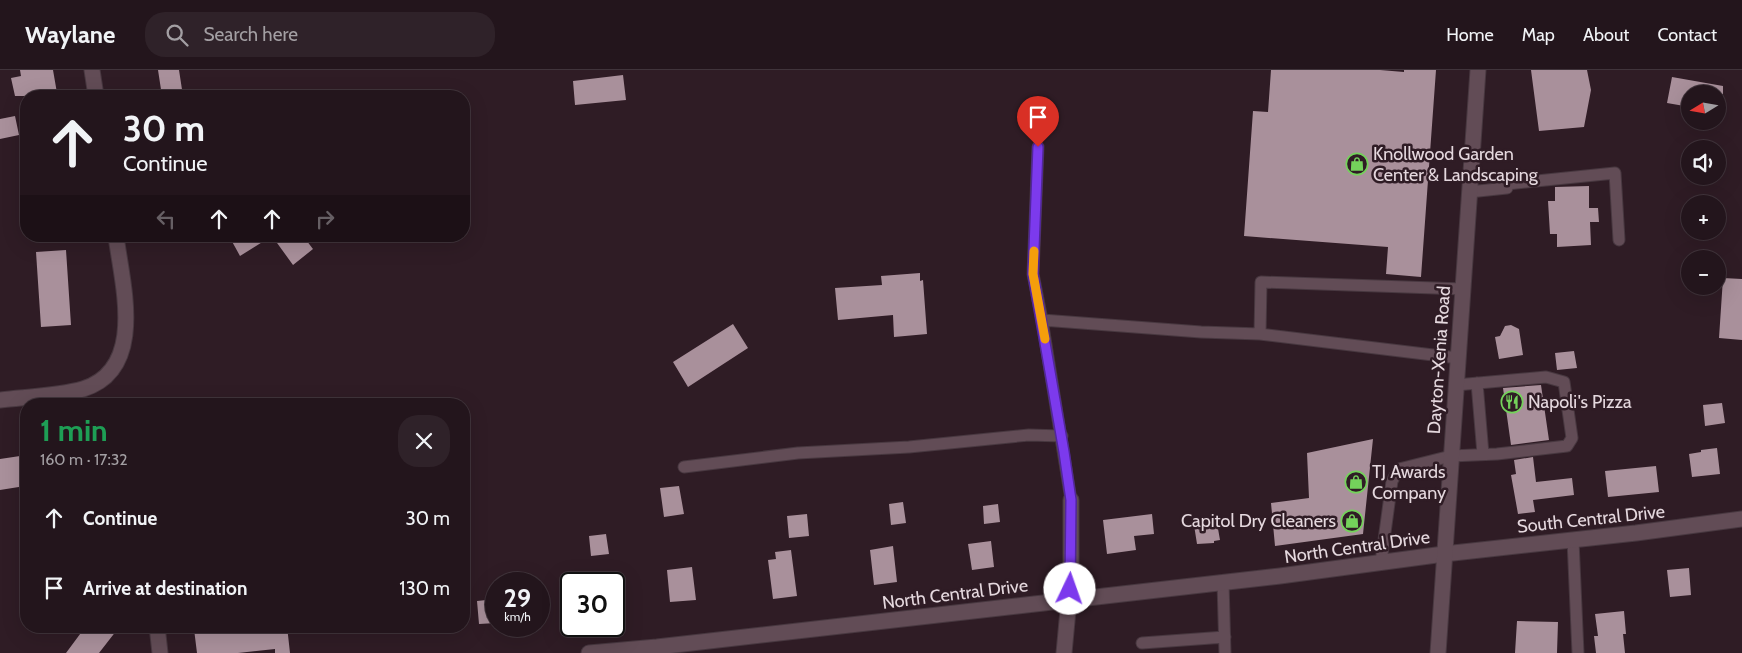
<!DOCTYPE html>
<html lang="en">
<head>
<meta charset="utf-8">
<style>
  :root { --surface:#23151c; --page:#2f2229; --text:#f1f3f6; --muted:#a39fa3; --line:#40343b }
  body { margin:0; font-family:Cabin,sans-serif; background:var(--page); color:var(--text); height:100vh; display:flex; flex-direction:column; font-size:19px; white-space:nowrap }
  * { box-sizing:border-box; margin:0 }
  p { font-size:16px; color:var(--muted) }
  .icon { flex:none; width:28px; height:28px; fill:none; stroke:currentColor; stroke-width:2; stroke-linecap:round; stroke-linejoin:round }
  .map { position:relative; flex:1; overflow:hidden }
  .drawer { position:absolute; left:20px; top:328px; width:450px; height:235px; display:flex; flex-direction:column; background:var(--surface); border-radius:20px; box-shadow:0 5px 20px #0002,0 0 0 1px var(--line) }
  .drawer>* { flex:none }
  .banner { position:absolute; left:20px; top:20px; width:450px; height:152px; border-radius:20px; box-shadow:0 5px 20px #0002,0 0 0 1px var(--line); background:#23151c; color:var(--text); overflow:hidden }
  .needle { width:32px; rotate:259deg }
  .controls { position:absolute; left:1681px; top:15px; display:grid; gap:10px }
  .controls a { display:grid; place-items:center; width:45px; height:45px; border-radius:50%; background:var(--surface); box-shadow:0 5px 20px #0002,0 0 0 1px var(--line); font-size:25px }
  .speed { position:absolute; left:485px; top:502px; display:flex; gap:10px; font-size:25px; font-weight:700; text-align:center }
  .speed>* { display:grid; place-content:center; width:65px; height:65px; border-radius:50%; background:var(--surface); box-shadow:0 5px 20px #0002,0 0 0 1px var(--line); line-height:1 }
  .speed small { font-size:12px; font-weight:400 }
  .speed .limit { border:2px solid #111; border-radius:8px; background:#fff; color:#111 }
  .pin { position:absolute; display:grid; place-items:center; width:42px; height:42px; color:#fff; margin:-51px -21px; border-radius:50% 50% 50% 0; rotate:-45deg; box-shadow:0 0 5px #0007 }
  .pin .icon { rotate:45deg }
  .me { position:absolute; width:55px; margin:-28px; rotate:3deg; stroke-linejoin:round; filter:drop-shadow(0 0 4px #0008) }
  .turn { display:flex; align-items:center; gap:18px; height:105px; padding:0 20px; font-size:22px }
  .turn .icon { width:65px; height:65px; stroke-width:2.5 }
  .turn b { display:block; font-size:35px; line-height:42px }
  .lanes { display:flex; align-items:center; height:48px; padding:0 20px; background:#0003; justify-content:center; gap:25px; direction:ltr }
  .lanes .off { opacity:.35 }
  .round { display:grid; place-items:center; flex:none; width:52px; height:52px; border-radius:20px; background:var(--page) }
  .overview { display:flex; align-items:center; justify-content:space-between; height:85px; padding:0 20px }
  h1 { font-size:30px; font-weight:700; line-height:38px; color:#1e9e55 }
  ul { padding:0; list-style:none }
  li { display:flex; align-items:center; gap:15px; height:70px; padding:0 20px }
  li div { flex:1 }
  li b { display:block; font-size:19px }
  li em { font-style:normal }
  header { display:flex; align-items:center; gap:30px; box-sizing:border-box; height:70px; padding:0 25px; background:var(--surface); border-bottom:1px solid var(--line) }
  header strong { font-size:24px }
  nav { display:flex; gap:28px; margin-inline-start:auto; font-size:18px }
  .search { width:350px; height:45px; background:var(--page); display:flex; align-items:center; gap:12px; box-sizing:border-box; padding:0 18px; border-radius:20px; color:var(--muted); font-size:19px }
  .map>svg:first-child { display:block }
</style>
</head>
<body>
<header>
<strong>Waylane</strong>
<div class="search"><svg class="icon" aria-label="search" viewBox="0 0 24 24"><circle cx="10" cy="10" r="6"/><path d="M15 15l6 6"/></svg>Search here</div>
<nav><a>Home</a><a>Map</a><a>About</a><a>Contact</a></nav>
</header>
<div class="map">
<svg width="1742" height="583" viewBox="0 0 1742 583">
  <rect width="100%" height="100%" fill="#2f1c25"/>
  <path fill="#a9909b" d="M20,0h33l4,23 -15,3h-27l-4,-18 10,-2z
    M158,0h21l4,26h-21z
    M1271,0h109l24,2v-2h32l-15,207 -35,-3 2,-27 -144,-11 9,-125 15,1z
    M1531,0h56l4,20 -7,37 -45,4z
    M623,5l3,25 -51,5 -2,-24z
    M1672,7l51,9v8h-33v13l-23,-4z
    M15,46l4,19 -19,4v-20z
    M1589,116v22h9l1,14h-9l1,23 -34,2v-13h-7l-2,-33h7v-14z
    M229,166h43l-32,20z
    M272,166h31l10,13 -20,16z
    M66,180l5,75 -30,2 -5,-75z
    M920,203v8l3,-1 4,54 -33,3 -1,-22 -55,5 -3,-32 47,-3 -1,-9z
    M1723,208l19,1v61l-23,-2z
    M733,254l15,24 -60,39 -15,-25z
    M1511,255l8,4 4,26 -24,4 -4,-22 5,-1 5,-10z
    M1574,281l3,17 -20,2 -2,-17z
    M1541,315l8,55 -38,5 -8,-57z
    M1722,333l3,20 -20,3 -2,-21z
    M1373,369l-10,95 -88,12 -4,-43 38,-5 -2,-45z
    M1717,378l3,26 -28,3 -3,-23 12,-2v-2z
    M20,386l5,30 -25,4v-31z
    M1533,387l3,25 36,-4 2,17 -41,5 2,12 -17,2 -7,-39 5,-1 -2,-14z
    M1656,396l3,26 -51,5 -3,-26z
    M679,416l5,28 -20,3 -4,-29z
    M903,432l3,21 -15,2 -2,-21z
    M998,434l2,18 -16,2 -1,-18z
    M807,444l2,22 -20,2 -2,-22z
    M1152,444l2,20 -20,2 2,14 -29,4 -4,-34z
    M1217,453l3,17 -6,1v2l-17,1 -3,-19z
    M606,464l3,20 -18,2 -2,-20z
    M991,471l3,26 -22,3 -4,-26z
    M893,476l4,36 -23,3 -4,-35z
    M791,480l6,46 -24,3 -5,-39 8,-1 -1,-7z
    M692,497l4,33 -26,2 -3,-32z
    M1689,498l2,27 -21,2 -3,-27z
    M496,529v24l-17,1 -2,-23z
    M1624,541l2,23h-3l2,19h-29l-2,-17h4l-3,-22z
    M1517,551l41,1 -1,31h-42z
    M86,556h34l-21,27h-33z
    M218,556h69l3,27h-15v-4l-37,4h-41l-3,-24z"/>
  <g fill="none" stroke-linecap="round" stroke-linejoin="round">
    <g stroke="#483840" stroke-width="13">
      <path id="lane" d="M1038,77l-5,127 9,46
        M1469,122l38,-4v-4l108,-11 4,67
        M1458,288l-198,-24 1,-52 202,7
        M1477,313l6,71
        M684,397l114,-14 111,-6 120,-12 33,1
        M1071,430l-29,-180 159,12 59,2
        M1573,470l5,113
        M1381,492l11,-81 7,-12 52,-13 46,-2 70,-8 5,-8 -8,-56 -18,-5 -90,8
        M1223,512l2,71
        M1142,573l83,-6"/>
    </g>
    <g stroke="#483840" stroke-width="17">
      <path id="street" d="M92,0l4,26
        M0,330c26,-3 59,-4 83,-11 64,-20 39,-105 33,-153
        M157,556l3,27
        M589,583l68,-6 623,-71 164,-22 192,-21 106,-14
        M1064,583l7,-75v-78"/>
    </g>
    <g stroke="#483840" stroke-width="17">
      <path id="secondary" d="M1438,583l40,-583"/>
    </g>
    <use href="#lane" stroke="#624c56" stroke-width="11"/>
    <use href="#street" stroke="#624c56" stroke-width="15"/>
    <use href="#secondary" stroke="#624c56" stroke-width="15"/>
  </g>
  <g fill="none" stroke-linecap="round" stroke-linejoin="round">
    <g stroke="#51269a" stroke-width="12">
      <path id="route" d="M1038,77l-5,127 31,178 7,48 -1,89"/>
    </g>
    <use href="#route" stroke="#7c3aed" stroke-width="9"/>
    <path stroke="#f59e0b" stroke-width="9" d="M1034,181l-1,23 12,65"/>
  </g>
  <defs>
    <g id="shop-ring" transform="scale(1.125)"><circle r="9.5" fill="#2f1c25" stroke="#74d25b" stroke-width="1.5"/><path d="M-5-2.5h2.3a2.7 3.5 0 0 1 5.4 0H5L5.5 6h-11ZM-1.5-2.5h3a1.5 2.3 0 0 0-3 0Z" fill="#74d25b"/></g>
    <g id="restaurant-ring" transform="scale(1.125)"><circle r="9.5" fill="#2f1c25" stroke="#74d25b" stroke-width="1.5"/><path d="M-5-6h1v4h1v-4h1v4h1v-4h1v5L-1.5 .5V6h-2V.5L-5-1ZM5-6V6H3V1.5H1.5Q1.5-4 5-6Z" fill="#74d25b"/></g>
  </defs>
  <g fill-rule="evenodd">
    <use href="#shop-ring" x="1357" y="94"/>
    <use href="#restaurant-ring" x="1512" y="332"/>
    <use href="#shop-ring" x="1356" y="412"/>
    <use href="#shop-ring" x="1352" y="451"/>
  </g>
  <g text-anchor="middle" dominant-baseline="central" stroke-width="5" stroke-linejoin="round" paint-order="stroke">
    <g font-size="18" fill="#e5d8de" stroke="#2f1c25" text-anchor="start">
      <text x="1373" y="84">Knollwood Garden<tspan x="1373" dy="21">Center &amp; Landscaping</tspan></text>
      <text x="1528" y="332">Napoli's Pizza</text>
      <text x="1372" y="402">TJ Awards<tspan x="1372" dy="21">Company</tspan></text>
      <text x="1336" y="451" text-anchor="end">Capitol Dry Cleaners</text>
    </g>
    <g font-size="18" fill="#e5d8de" stroke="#2f1c25">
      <text transform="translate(1439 290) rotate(-86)">Dayton-Xenia Road</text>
      <text transform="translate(1591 449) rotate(-6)">South Central Drive</text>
      <text transform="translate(1357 477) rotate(-8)">North Central Drive</text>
      <text transform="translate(955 524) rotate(-7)">North Central Drive</text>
    </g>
  </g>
</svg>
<div class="controls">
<a><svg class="needle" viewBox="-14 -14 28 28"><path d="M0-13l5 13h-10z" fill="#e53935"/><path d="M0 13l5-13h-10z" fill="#a39fa3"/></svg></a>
<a><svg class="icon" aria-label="sound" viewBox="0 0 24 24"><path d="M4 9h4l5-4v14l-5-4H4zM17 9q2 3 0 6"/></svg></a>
<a>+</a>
<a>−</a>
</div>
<div class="speed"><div>29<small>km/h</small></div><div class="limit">30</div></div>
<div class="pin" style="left:1038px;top:77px;background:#d93025"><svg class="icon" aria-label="arrive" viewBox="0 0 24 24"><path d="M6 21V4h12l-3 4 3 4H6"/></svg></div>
<svg class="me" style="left:1070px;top:519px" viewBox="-20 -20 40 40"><circle r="19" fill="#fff"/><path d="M0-13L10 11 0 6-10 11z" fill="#7c3aed"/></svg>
<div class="banner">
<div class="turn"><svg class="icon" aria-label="ahead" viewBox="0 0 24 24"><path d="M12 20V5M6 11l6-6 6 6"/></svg><div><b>30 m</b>Continue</div></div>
<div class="lanes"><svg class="icon off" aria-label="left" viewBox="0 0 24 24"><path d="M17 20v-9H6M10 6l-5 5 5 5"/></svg><svg class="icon" aria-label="ahead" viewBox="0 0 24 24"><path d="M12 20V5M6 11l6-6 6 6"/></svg><svg class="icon" aria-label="ahead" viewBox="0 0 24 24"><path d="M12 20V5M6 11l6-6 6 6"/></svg><svg class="icon off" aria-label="right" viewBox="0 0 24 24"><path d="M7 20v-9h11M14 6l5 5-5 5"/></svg></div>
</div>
<section class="drawer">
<div class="overview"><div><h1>1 min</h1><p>160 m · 17:32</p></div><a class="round"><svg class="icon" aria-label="close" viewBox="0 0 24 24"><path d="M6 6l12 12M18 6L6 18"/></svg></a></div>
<ul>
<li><svg class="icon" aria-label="ahead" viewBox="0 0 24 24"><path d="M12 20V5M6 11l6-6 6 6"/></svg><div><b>Continue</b></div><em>30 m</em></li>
<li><svg class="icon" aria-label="arrive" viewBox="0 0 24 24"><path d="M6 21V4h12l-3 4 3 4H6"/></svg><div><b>Arrive at destination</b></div><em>130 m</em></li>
</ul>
</section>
</div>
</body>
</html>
